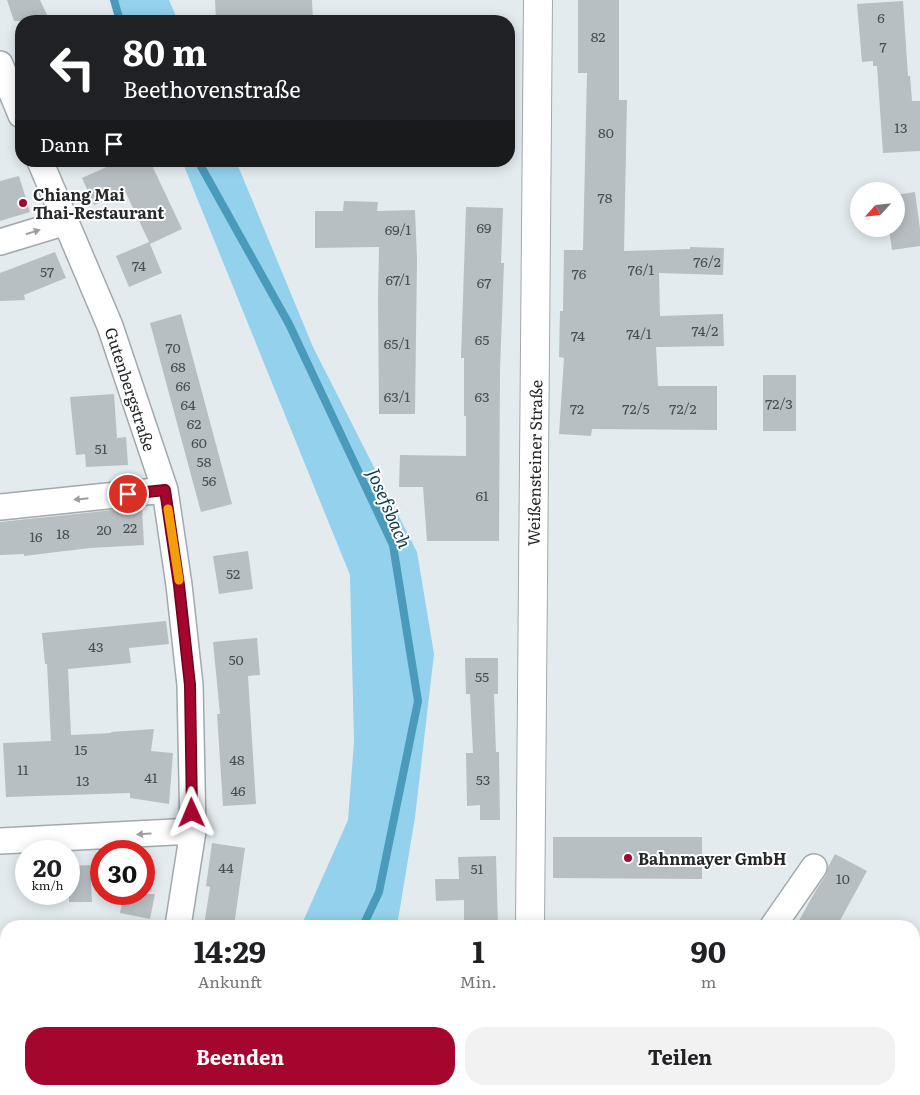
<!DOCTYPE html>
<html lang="de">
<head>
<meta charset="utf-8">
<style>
  :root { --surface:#fff; --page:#f2f2f2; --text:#202124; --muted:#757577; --accent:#a4062e }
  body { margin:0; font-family:Literata,serif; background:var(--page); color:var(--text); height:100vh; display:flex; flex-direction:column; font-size:19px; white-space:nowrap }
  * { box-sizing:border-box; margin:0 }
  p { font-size:16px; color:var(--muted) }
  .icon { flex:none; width:28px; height:28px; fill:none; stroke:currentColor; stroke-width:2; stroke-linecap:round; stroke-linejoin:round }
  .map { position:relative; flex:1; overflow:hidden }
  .drawer { position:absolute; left:0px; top:920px; width:920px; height:175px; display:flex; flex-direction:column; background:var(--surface); border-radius:20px 20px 0 0; box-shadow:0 2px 12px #0003 }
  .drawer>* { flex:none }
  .banner { position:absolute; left:15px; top:15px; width:500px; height:152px; border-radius:20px; box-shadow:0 2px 12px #0003; background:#202124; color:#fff; overflow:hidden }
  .needle { width:32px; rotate:243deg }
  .tools { position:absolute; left:850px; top:182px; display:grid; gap:10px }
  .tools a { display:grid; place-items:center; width:55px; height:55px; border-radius:50%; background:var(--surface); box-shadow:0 2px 12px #0003; font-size:25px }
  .speed { position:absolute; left:15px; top:840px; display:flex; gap:10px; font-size:25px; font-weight:700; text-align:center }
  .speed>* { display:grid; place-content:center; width:65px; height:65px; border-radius:50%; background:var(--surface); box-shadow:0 2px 12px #0003; line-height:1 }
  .speed small { font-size:12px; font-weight:400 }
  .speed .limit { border:8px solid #d22; background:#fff; color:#111 }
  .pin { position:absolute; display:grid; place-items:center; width:42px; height:42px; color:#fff; margin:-21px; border:2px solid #fff; border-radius:50%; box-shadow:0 1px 5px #0007 }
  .me { position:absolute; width:55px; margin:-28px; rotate:359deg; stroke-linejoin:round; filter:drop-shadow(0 0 4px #0008) }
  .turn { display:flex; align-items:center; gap:18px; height:105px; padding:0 25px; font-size:22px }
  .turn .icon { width:65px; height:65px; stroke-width:2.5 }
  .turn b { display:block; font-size:35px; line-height:42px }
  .then { display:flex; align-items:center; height:48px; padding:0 25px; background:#0003; gap:10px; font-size:19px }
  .eta { display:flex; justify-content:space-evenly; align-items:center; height:85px; text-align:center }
  .eta b { font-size:30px; font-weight:700; line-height:35px }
  .action { display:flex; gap:10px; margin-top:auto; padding:10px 25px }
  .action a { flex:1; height:58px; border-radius:20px; background:var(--accent); color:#fff; font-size:20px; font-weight:700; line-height:58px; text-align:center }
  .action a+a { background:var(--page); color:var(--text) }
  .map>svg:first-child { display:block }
</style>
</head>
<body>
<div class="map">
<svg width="920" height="1095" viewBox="0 0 920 1095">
  <rect width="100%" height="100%" fill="#e3ebee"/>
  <path fill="#93d1ed" d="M115,0h54l9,21h-54z
    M182,161h54l77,186 104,205 17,102 -19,163 -18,109h-96l47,-106 6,-78 -4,-167z
    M233,1089h89l-5,6h-86z"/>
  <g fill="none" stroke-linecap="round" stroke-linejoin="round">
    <path stroke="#4a9abb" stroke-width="8" d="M114,0l6,21
      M198,161l91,163 104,221 25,156 -39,191 -16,34
      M277,1095l4,-6"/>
  </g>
  <path fill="#b8bfc2" d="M7,0h33l10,21h-36z
    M215,0h97l1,21h-97z
    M578,0h41v100h8l-3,151 66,-2v-2l34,1 -1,27 -64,-2 1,43 63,-2 1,32 -68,1 2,39h59v44l-125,-1 -1,7 -32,-2 5,-76 -5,-1 1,-46h3l1,-61h19l4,-177h-9z
    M903,1l5,75h2l2,25h8v50l-37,2 -6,-87h-4v-5l-11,1 -5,-58z
    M120,161h30l32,68 -32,15 12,29 -33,14 -13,-31 33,-14 -24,-51 -31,14 -12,-27z
    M19,176l11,36 -30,9v-40z
    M915,192l5,37v17l-28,4 -3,-21h7v-34z
    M344,201l34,1 -1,9 38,-1 2,49 -2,155h-36l-1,-115 1,-52 -64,1v-37h28z
    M466,207l37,1 -2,55h3l-4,106 -1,172h-72l-4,-54h-24l1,-32 66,1v-40h-2v-58h-3z
    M55,252l11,26 -42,17 1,5 -25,1v-28z
    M181,314l51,190 -31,8 -51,-189z
    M763,375h33v56h-33z
    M114,394l3,44 9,-1 2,28 -42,2 -1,-13 -9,1 -6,-58z
    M142,507l2,38 -54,3 -66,8v-2l-24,1v-33z
    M248,551l5,38 -34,5 -6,-38z
    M166,621l3,23 -40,4 2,15 -63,6 3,66 40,-2v-1l43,-3 -3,22 22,2 -4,51 -39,-6v-5l-124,4 -3,-54 48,-2 -4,-77h-2l-3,-31z
    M257,638l3,37 -12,1 8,128 -33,2 -6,-92h3l-7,-72z
    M465,658h33v36h-4l2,58h3l1,68h-20v-15l-13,1 -1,-53h7l-3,-59h-4z
    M553,837h149v42l-149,-1z
    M212,843l33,5 -11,78h-30l6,-39 -4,-1z
    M835,854l32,17 -30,55h-41l20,-36 10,-15 2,-8z
    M496,856l2,70h-34v-26l-28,1 -1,-22h24l-1,-22z
    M90,865l2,37h-23v-36z
    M124,894h31l-5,25 -30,-6z"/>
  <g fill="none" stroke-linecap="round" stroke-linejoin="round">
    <g stroke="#a2a9ac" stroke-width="28">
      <path id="minor" d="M0,64l21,51
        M40,161l70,165 55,164 14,95 11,100 3,146 -15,95
        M0,242l66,-20
        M0,507l165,-17
        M0,841l193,-10
        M773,926l41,-59
        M132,1095l3,-6"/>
    </g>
    <g stroke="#a2a9ac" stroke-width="30">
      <path id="major" d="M530,926l8,-926
        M509,1095l2,-6"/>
    </g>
    <use href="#minor" stroke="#fff" stroke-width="25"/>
    <use href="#major" stroke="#fff" stroke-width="28"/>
  </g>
  <defs><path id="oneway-solid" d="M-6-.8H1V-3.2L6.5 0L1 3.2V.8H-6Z" transform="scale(1.25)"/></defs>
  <g fill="#9d9e9f">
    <use href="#oneway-solid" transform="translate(33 232) rotate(-17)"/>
    <use href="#oneway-solid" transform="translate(81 499) rotate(174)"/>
    <use href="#oneway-solid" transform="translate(144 834) rotate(177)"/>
  </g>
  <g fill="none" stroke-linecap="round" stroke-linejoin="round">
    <g stroke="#6b041e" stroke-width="12">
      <path id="route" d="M128,494l37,-4 14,95 11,100 2,128"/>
    </g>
    <use href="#route" stroke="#a4062e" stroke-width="9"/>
    <path stroke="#f59e0b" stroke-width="9" d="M168,509l11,71"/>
  </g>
  <g fill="#a4062e" stroke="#fff" stroke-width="2">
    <circle cx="23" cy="203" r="5"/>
    <circle cx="628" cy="858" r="5"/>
  </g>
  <g text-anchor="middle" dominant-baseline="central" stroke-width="4" stroke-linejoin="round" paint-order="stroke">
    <g font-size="14" fill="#4a4e50">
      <text x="881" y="17">6</text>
      <text x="598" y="36">82</text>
      <text x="883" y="46">7</text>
      <text x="901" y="127">13</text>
      <text x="606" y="132">80</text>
      <text x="605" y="197">78</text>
      <text x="484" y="227">69</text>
      <text x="398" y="229">69/1</text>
      <text x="707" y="261">76/2</text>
      <text x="139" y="265">74</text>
      <text x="641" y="269">76/1</text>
      <text x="47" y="271">57</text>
      <text x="579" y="273">76</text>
      <text x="398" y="279">67/1</text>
      <text x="484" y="282">67</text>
      <text x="705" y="330">74/2</text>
      <text x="639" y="333">74/1</text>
      <text x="578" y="335">74</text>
      <text x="482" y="339">65</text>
      <text x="397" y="343">65/1</text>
      <text x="173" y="347">70</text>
      <text x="178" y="366">68</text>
      <text x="183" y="385">66</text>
      <text x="397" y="396">63/1</text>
      <text x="482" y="396">63</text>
      <text x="779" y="403">72/3</text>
      <text x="188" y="404">64</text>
      <text x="577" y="408">72</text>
      <text x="636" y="408">72/5</text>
      <text x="683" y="408">72/2</text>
      <text x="194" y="423">62</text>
      <text x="199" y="442">60</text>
      <text x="101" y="448">51</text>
      <text x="204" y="461">58</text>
      <text x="209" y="480">56</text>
      <text x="482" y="495">61</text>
      <text x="130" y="527">22</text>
      <text x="104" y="529">20</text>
      <text x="63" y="533">18</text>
      <text x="36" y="536">16</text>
      <text x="233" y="573">52</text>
      <text x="96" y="646">43</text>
      <text x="236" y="659">50</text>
      <text x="482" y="676">55</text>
      <text x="81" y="749">15</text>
      <text x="237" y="759">48</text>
      <text x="23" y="769">11</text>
      <text x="151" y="777">41</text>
      <text x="483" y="779">53</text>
      <text x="83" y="780">13</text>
      <text x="238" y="790">46</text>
      <text x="226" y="867">44</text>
      <text x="477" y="868">51</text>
      <text x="843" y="878">10</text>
    </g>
    <g font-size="16" font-weight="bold" fill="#26282a" stroke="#fff" text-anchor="start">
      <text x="33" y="194">Chiang Mai<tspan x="33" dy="18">Thai-Restaurant</tspan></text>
      <text x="638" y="858">Bahnmayer GmbH</text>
    </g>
    <g font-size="16" fill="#26282a" stroke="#fff">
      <text transform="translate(131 389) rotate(72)">Gutenbergstraße</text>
      <text transform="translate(534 463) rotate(-89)">Weißensteiner Straße</text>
    </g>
    <g font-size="18" font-style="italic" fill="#0a3d50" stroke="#fff">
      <text transform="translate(390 508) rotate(67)">Josefsbach</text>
    </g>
  </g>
</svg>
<div class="tools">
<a><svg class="needle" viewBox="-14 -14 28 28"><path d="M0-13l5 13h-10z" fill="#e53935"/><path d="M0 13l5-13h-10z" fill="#757577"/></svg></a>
</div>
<div class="speed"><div>20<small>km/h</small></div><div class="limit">30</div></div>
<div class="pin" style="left:128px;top:494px;background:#d93025"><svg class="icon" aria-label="arrive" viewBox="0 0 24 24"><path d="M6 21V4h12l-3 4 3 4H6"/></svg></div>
<svg class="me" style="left:192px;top:813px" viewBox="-20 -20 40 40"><path d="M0-17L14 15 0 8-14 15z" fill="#a4062e" stroke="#fff" stroke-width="4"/></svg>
<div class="banner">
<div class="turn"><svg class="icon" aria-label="left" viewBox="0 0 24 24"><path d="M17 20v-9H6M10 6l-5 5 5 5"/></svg><div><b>80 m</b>Beethovenstraße</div></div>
<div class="then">Dann<svg class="icon" aria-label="arrive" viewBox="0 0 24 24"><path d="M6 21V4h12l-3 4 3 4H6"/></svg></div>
</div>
<section class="drawer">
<div class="eta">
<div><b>14:29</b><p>Ankunft</p></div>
<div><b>1</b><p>Min.</p></div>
<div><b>90</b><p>m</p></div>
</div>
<div class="action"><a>Beenden</a><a>Teilen</a></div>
</section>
</div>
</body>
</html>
